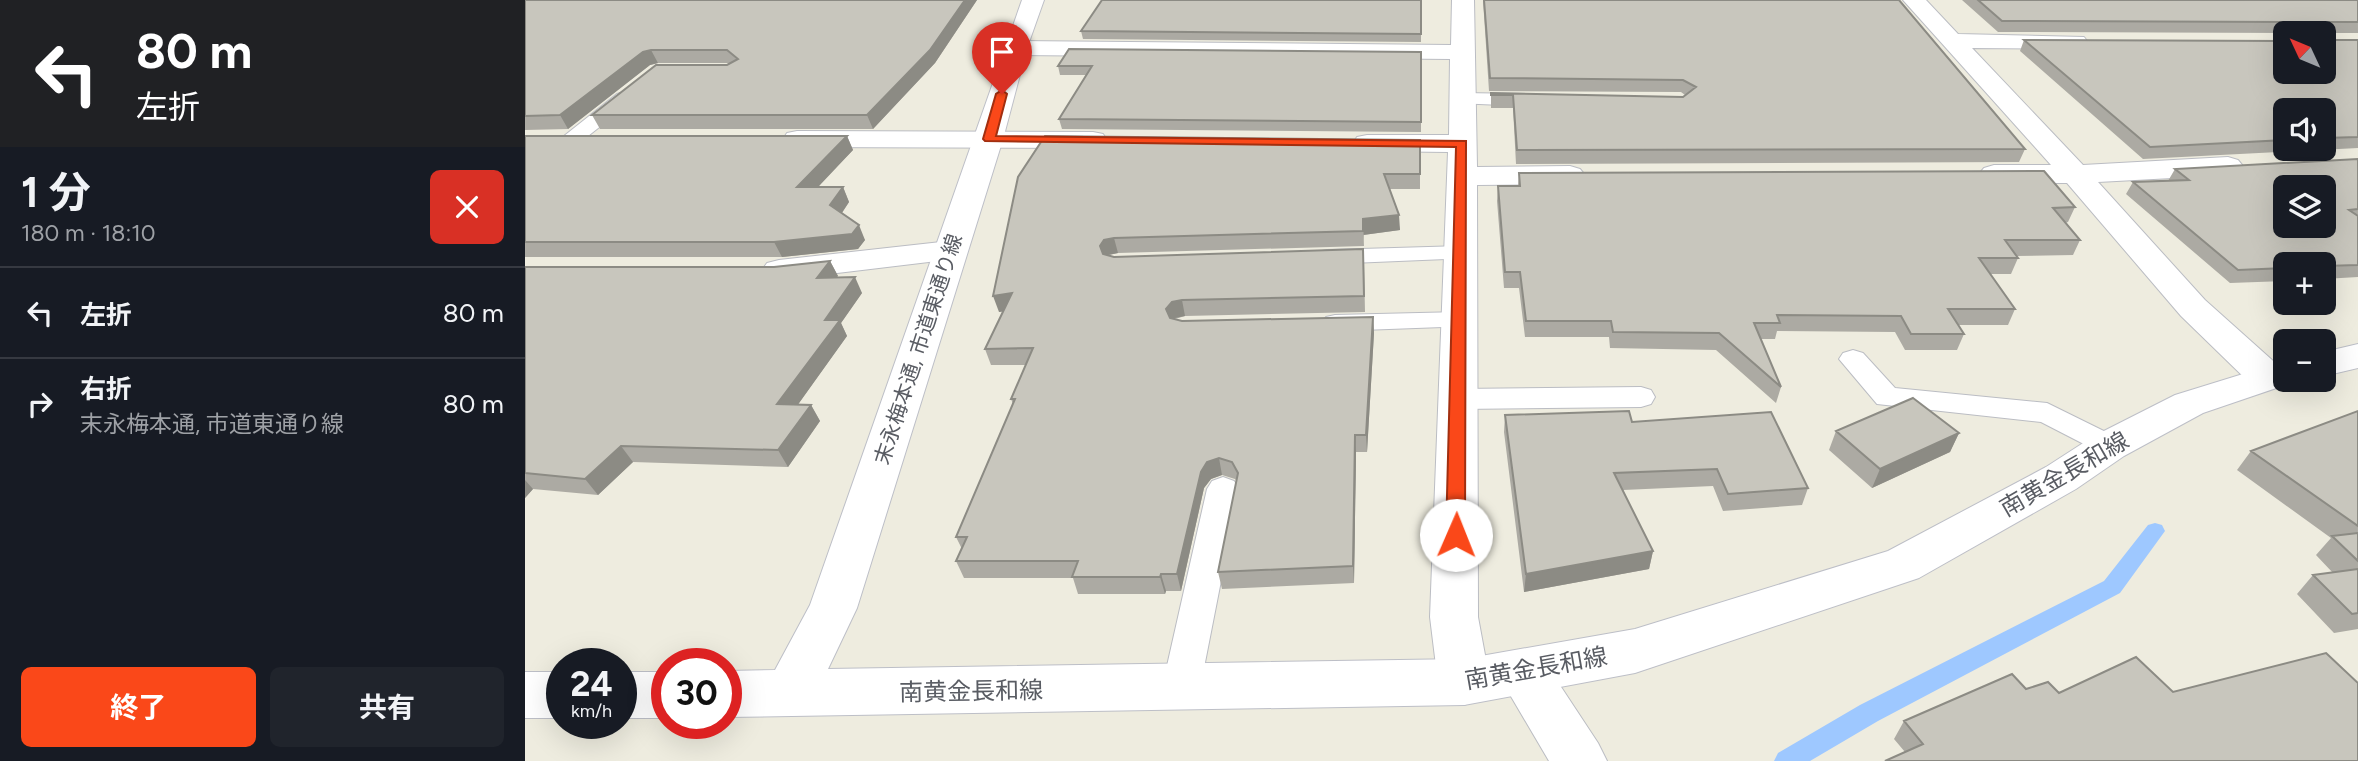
<!DOCTYPE html>
<html lang="ja">
<head>
<meta charset="utf-8">
<style>
  :root { --surface:#171b24; --page:#20242c; --text:#f1f3f6; --muted:#9ea1a6; --line:#363941; --accent:#fa4819 }
  body { margin:0; font-family:Figtree,"Noto Sans JP",sans-serif; background:var(--page); color:var(--text); height:100vh; display:flex; flex-direction:column; font-size:26px; white-space:nowrap }
  * { box-sizing:border-box; margin:0 }
  p { font-size:23px; color:var(--muted) }
  .icon { flex:none; width:38px; height:38px; fill:none; stroke:currentColor; stroke-width:2; stroke-linecap:round; stroke-linejoin:round }
  .map { position:relative; flex:1; overflow:hidden }
  .side { display:flex; flex-direction:column; background:var(--surface); width:525px }
  .side>* { flex:none }
  .banner { background:#202124; color:#fff; overflow:hidden }
  .needle { width:46px; rotate:314deg }
  .controls { position:absolute; left:1748px; top:21px; display:grid; gap:14px }
  .controls a { display:grid; place-items:center; width:63px; height:63px; border-radius:10px; background:var(--surface); box-shadow:0 7px 28px #0002; font-size:35px }
  .speed { position:absolute; left:21px; top:648px; display:flex; gap:14px; font-size:35px; font-weight:700; text-align:center }
  .speed>* { display:grid; place-content:center; width:91px; height:91px; border-radius:50%; background:var(--surface); box-shadow:0 7px 28px #0002; line-height:1 }
  .speed small { font-size:18px; font-weight:400 }
  .speed .limit { border:10px solid #d22; background:#fff; color:#111 }
  .pin { position:absolute; display:grid; place-items:center; width:60px; height:60px; color:#fff; margin:-72px -30px; border-radius:50% 50% 50% 0; rotate:-45deg; box-shadow:0 0 7px #0007 }
  .pin .icon { rotate:45deg }
  .me { position:absolute; width:77px; margin:-38px; rotate:1deg; stroke-linejoin:round; filter:drop-shadow(0 0 5px #0008) }
  .turn { display:flex; align-items:center; gap:24px; height:147px; padding:0 21px; font-size:32px }
  .turn .icon { width:91px; height:91px; stroke-width:2.5 }
  .turn b { display:block; font-size:49px; line-height:60px }
  .round { display:grid; place-items:center; flex:none; width:74px; height:74px; border-radius:10px; background:var(--page) }
  .summary { display:flex; align-items:center; justify-content:space-between; height:119px; padding:0 21px }
  h1 { font-size:42px; font-weight:700; line-height:52px }
  .button { display:flex; gap:14px; margin-top:auto; padding:14px 21px }
  .button a { flex:1; height:80px; border-radius:10px; background:var(--accent); color:#fff; font-size:28px; font-weight:700; line-height:80px; text-align:center }
  .button a+a { background:var(--page); color:var(--text) }
  ul { padding:0; list-style:none }
  li { display:flex; align-items:center; gap:21px; height:91px; padding:0 21px; border-top:2px solid var(--line) }
  li div { flex:1 }
  li b { display:block; font-size:26px }
  li em { font-style:normal }
  main { display:flex; flex:1; min-height:0 }
  .map>svg:first-child { display:block }
</style>
</head>
<body>
<main>
<section class="side">
<div class="banner">
<div class="turn"><svg class="icon" aria-label="left" viewBox="0 0 24 24"><path d="M17 20v-9H6M10 6l-5 5 5 5"/></svg><div><b>80 m</b>左折</div></div>
</div>
<div class="summary"><div><h1>1 分</h1><p>180 m · 18:10</p></div><a class="round" style="background:#d93025;color:#fff"><svg class="icon" aria-label="close" viewBox="0 0 24 24"><path d="M6 6l12 12M18 6L6 18"/></svg></a></div>
<ul>
<li><svg class="icon" aria-label="left" viewBox="0 0 24 24"><path d="M17 20v-9H6M10 6l-5 5 5 5"/></svg><div><b>左折</b></div><em>80 m</em></li>
<li><svg class="icon" aria-label="right" viewBox="0 0 24 24"><path d="M7 20v-9h11M14 6l5 5-5 5"/></svg><div><b>右折</b><p>末永梅本通, 市道東通り線</p></div><em>80 m</em></li>
</ul>
<div class="button"><a>終了</a><a>共有</a></div>
</section>
<div class="map">
<svg width="1833" height="761" viewBox="0 0 1833 761">
  <rect width="100%" height="100%" fill="#eeecdf"/>
  <g fill="none" stroke-linecap="round" stroke-linejoin="round">
    <path fill="#9ec8ff" fill-rule="evenodd" d="M1630,523l7,2 3,6 -45,62 -242,128 -68,40h-36l4,-8 82,-48 244,-124 44,-56z"/>
    <g stroke="#bbbdc3" stroke-width="2">
      <path id="lane" d="M99,92l7,2 3,4 -3,4 -53,42h-14l-3,-4 3,-4 53,-42z
        M937,93l66,1 10,6 -10,6 -73,-3 -3,-4 3,-4z
        M937,246l8,2 4,5 -4,5 -143,6 -9,-2 -3,-5 3,-5 9,-2z
        M936,312l9,2 4,6 -4,6 -135,5 -9,-2 -4,-6 4,-6 9,-2z
        M1328,350l10,3 32,35 152,15 73,36 4,7 -4,7 -11,4 -68,-35 -164,-18 -38,-45 4,-6z
        M1116,387l10,3 4,7 -4,7 -10,3 -182,2 -10,-3 -4,-7 4,-7 10,-3z
        M698,477l11,4 5,8 -39,199 -6,12 -13,5 -13,-5 -6,-12 45,-199 5,-8z"/>
    </g>
    <g stroke="#bbbdc3" stroke-width="2">
      <path id="street" d="M927,0h22l3,167 93,-1 10,3 5,6 -5,6 -10,3 -93,1 1,432 12,65 -8,16 -18,7 -18,-7 -8,-16 -8,-65 18,-465 -81,-1 -10,-2 -4,-6 4,-6 10,-2h82l1,-76 -435,-4 -9,-2 -3,-5 3,-5 9,-2 436,4z
        M1378,0h23l32,34 126,3 4,5 -4,5 -8,2 -104,-1 111,117 145,-8 10,3 5,6 -5,6 -10,3 -130,7 107,118 76,68 4,8 -4,10 -14,4 -14,-4 -72,-70 -114,-133h-73l-10,-3 -5,-6 5,-6 10,-3h57z
        M272,131l296,1 10,2 4,6 -4,6 -10,2 -296,-1 -10,-2 -4,-6 4,-6z
        M425,241l12,3 4,7 -4,7 -183,22 -12,-3 -5,-7 5,-7 12,-3z
        M997,649l18,6 58,88 9,18h-58l-53,-90 8,-16z"/>
    </g>
    <g stroke="#bdbfc7" stroke-width="2">
      <path id="secondary" d="M497,0h22l-17,48 -24,91 -146,469 -29,61 636,-10 171,-30 253,-78 158,-84 48,-31 81,-41 110,-34v19h15l-97,33 -79,43 -48,33 -157,89 -284,95 -171,32 -738,12v-46l49,-1 35,-65z
        M1833,344v24l-34,8v-24z
        M0,672h37v46h-37z
        M96,672h46v46h-46z"/>
    </g>
    <use href="#lane" fill="#fff" fill-rule="evenodd"/>
    <use href="#street" fill="#fff" fill-rule="evenodd"/>
    <use href="#secondary" fill="#fff" fill-rule="evenodd"/>
  </g>
  <path fill="#acaaa3" fill-rule="evenodd" d="M0,0h452l-42,63 -62,66h-273l-8,-14 138,-52h-72l-8,2 -82,64 -43,1z
    M896,0v42l-338,-3 -2,-8z
    M958,0h416l126,149 -6,13 -503,2 -3,-56h-22v-15l192,4 2,-2 -4,-3 -192,-1z
    M1437,0h396v33h-30l1,7h29v108l-215,11 -123,-108 4,-11 261,32 39,-39 -326,-1zM1760,110h39v39h-39z
    M896,52v80l-359,-3 -3,-10 27,-44h-26l-2,-9z
    M0,136h322l6,14 -36,37h26l6,15 -7,11 23,27 -7,9 -76,8h-257z
    M895,140v49h-30l10,41 -37,5 1,11 -246,7 -9,2 5,2 250,7 1,48 -180,4 -10,3 7,2 191,-4 1,16 -7,119h-11l-2,131 -132,6 -4,-17 19,-91 -2,-2 -13,-4 -11,4 -7,9 -23,103h-15l-1,3h-87l-5,-16h-109l-8,-17 6,-12 -6,-12 57,-133 -2,-5 15,-34h-35l-6,-16 18,-38 -4,1 19,-135z
    M1833,159v118l-34,2v-15h-39v17l-55,2 -104,-89 7,-12 35,-1 7,-12z
    M994,173l556,34 -7,15 -3,1 15,17 -7,15 -57,1 2,2 -7,16h-21l25,35 -7,16h-50l6,9 -7,16h-52l-10,-18 -118,-1 -2,8h-14l20,48 -5,16 -60,-53 -106,-2 -1,-11h-84l-6,-49h-15l-7,-87 1,-15h20z
    M305,261l8,15 -2,1 26,16 -21,30 6,13 -49,68 13,1 9,16 -32,46 -155,-5 -35,33 -65,-6 -8,9v-231h249z
    M1833,411v218l-24,4 -37,-39 16,-19 20,-2 -17,-18 15,-17 -94,-68 14,-19z
    M980,415l127,7 176,66 -6,17 -79,6 -10,-25 -90,4 30,61 -4,18 -125,23 -20,-160z
    M1311,431l123,2 -9,19 -78,36 -43,-38z
    M1501,689l33,4 114,-1 -268,60 -11,-13 10,-18z"/>
  <path fill="#8c8b84" d="M440,0h12l-42,63 -62,66 -6,-14z
    M126,50l7,13 -8,2 -82,64 -8,-14 83,-63z
    M322,136l6,14 -49,52 -7,-15z
    M318,187l6,15 -12,18 -7,-15z
    M874,215l1,15 -37,5 1,11 -1,-27z
    M334,225l6,15 -7,9 -76,8 -8,-15z
    M589,238l4,15 -10,2 -4,7 -4,-16 4,-6z
    M305,261l8,15 -14,17 -7,-15z
    M330,277l7,16 -21,30 6,13 -60,84 -10,-16 48,-84z
    M487,293l5,17 -18,2 -6,-16z
    M657,300l3,16 -10,2 -5,8 -4,-17 6,-7z
    M848,317l1,16 -7,119 -1,-17z
    M286,405l9,16 -32,46 -10,-17z
    M1434,433l-9,19 -78,36 8,-19z
    M830,435l1,17 -2,131 -1,-17z
    M96,446l12,16 -35,33 -13,-16z
    M694,458l3,17 -11,4 -7,9 -23,103 -4,-17 24,-102 6,-10z
    M0,480l8,9 -8,9z
    M1128,551l-4,18 -125,23 2,-18z
    M636,574l5,17 -1,3 -5,-17z"/>
  <path fill="#c8c6bd" stroke="#8c8b84" stroke-width="2" fill-rule="evenodd" d="M0,0h440l-35,50 -63,65h-275l64,-50h71l11,-6 -11,-9h-76l-8,2 -83,63 -35,1z
    M577,0h319v34l-340,-3z
    M959,0h415l126,149 -508,1 -4,-55h-22v-2l192,4 13,-10 -13,-7 -193,-2z
    M1453,0h380v22h-30l1,18h29v97l-34,1v-28h-39v30l-135,7 -126,-107 261,1v31h39v-39h-31v-11l-291,-1z
    M544,49l352,3v70l-362,-3 33,-53h-34z
    M0,136h322l-50,51h46l-13,18 29,20 -7,9 -78,8h-249z
    M520,136l375,4v34h-36l15,41 -36,4v12l-249,7 -10,2 -4,6 3,8 11,3 249,-8 1,47 -182,4 -10,2 -6,7 4,9 12,3 191,-4 -7,118h-11l-2,131 -135,6 20,-99 -6,-11 -13,-4 -12,4 -6,10 -24,102h-16l-1,3h-88l6,-16h-122l11,-24h-11l59,-138h-4l22,-51 -48,1 27,-56 -19,3 25,-119z
    M1833,159v50l-9,1 9,6v49l-34,1v-2h-39v4l-47,2 -105,-88 56,-2 -14,-11zM1760,187h39v39h-39z
    M1519,171l31,36 -22,1 27,32h-75l13,18h-39l36,51h-67l16,25h-53l-10,-18 -124,-1 3,8h-26l27,64 -62,-54 -106,-1 -2,-11h-85l-6,-49h-15l-7,-86h22l-1,-13z
    M305,261l-13,17 38,-1 -30,43h15l-63,84 34,1 -33,45 -157,-4 -36,33 -60,-6v-206h249z
    M1388,398l46,35 -79,36 -44,-38z
    M1104,411l3,11 139,-10 37,76 -80,6 -11,-25 -103,4 39,78 -127,23 -21,-159z
    M1833,411v115l-107,-75z
    M1833,533v28l-26,-25z
    M1833,569v44l-6,1 -39,-39z
    M1801,653l32,30v78h-473l38,-17 -19,-23 108,-47 14,15 22,-7 11,11 77,-36 37,35z"/>
  <path fill="#fa4819" stroke="#a22f10" stroke-width="2" d="M477,90l5,4 -11,42 470,5 -1,394 -3,5 -6,2 -7,-2 -3,-5 10,-388 -471,-6 -2,-2 13,-45z"/>
  <g text-anchor="middle" dominant-baseline="central" stroke-width="6" stroke-linejoin="round" paint-order="stroke">
    <g font-size="21" fill="#595c63" stroke="#fff">
      <text transform="translate(393 349) rotate(-72)">末永梅本通, 市道東通り線</text>
    </g>
    <g font-size="24" fill="#595c63" stroke="#fff">
      <text transform="translate(1539 474) rotate(-30)">南黄金長和線</text>
      <text transform="translate(1011 668) rotate(-10)">南黄金長和線</text>
      <text transform="translate(446 691) rotate(-1)">南黄金長和線</text>
    </g>
  </g>
</svg>
<div class="controls">
<a><svg class="needle" viewBox="-14 -14 28 28"><path d="M0-13l5 13h-10z" fill="#e53935"/><path d="M0 13l5-13h-10z" fill="#9ea1a6"/></svg></a>
<a><svg class="icon" aria-label="sound" viewBox="0 0 24 24"><path d="M4 9h4l5-4v14l-5-4H4zM17 9q2 3 0 6"/></svg></a>
<a><svg class="icon" aria-label="layers" viewBox="0 0 24 24"><path d="M12 4l9 5-9 5-9-5zM3 14l9 5 9-5"/></svg></a>
<a>+</a>
<a>−</a>
</div>
<div class="speed"><div>24<small>km/h</small></div><div class="limit">30</div></div>
<div class="pin" style="left:477px;top:94px;background:#d93025"><svg class="icon" aria-label="arrive" viewBox="0 0 24 24"><path d="M6 21V4h12l-3 4 3 4H6"/></svg></div>
<svg class="me" style="left:931px;top:535px" viewBox="-20 -20 40 40"><circle r="19" fill="#fff"/><path d="M0-13L10 11 0 6-10 11z" fill="#fa4819"/></svg>
</div>
</main>
</body>
</html>
